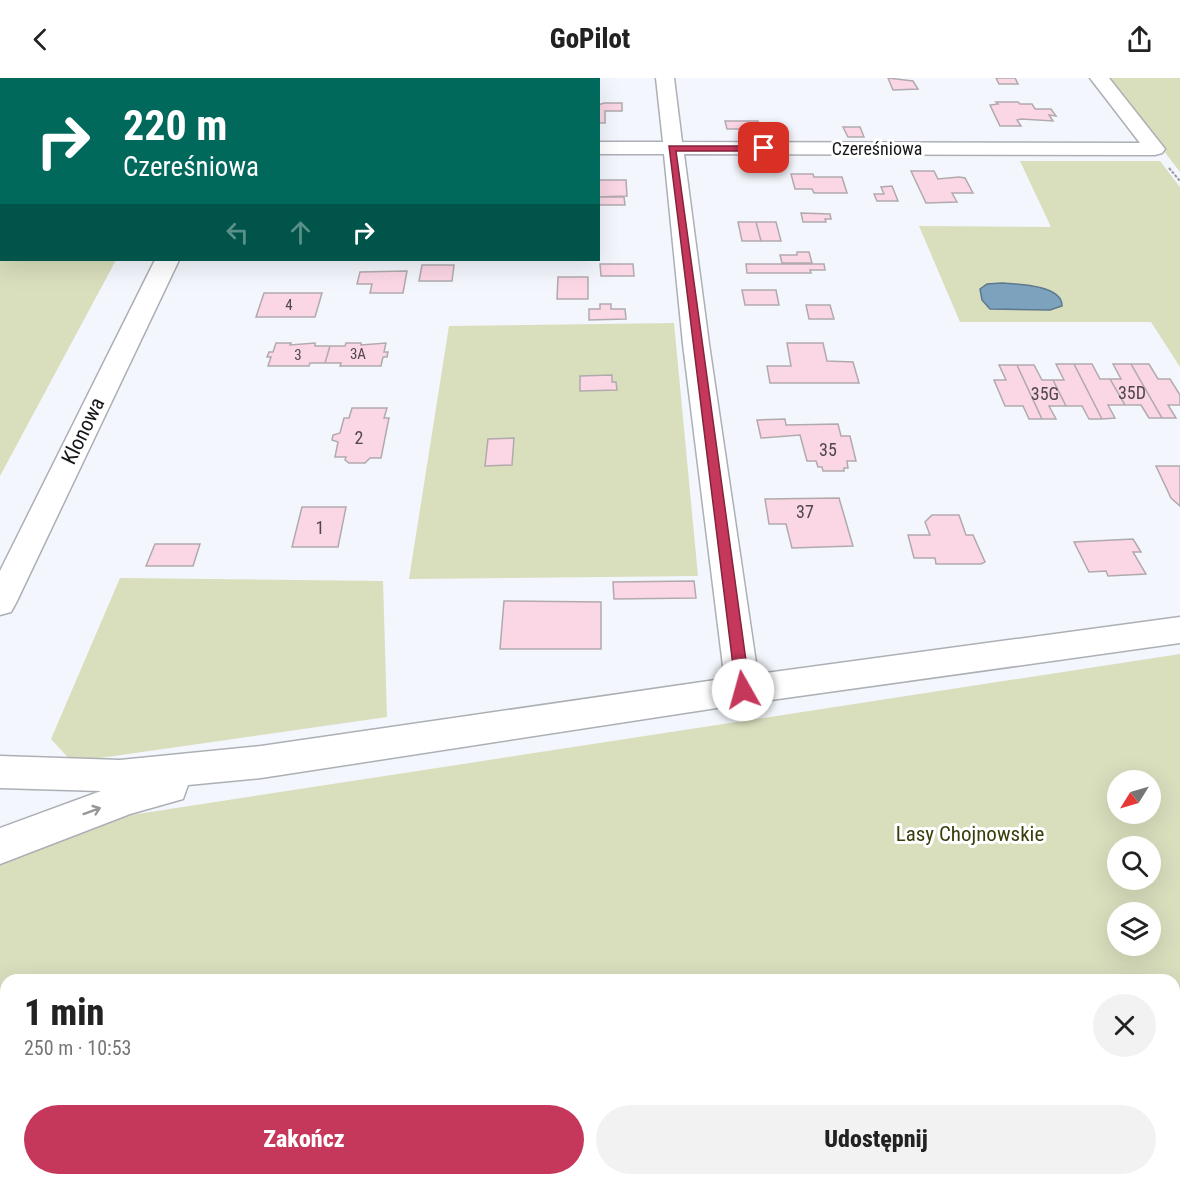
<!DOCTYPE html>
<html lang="pl">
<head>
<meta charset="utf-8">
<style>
  :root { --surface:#fff; --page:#f2f2f2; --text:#222; --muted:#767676; --accent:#c6375c }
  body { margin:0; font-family:"Roboto Condensed",sans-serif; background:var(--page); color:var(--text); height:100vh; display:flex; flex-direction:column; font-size:22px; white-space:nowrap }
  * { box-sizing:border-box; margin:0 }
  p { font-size:20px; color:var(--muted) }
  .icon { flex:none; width:33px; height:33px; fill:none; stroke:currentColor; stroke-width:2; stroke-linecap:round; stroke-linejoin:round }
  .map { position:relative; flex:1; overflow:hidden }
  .panel { position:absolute; left:0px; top:896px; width:1180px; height:212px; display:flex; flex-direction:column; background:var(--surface); border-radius:18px 18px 0 0; box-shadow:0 6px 24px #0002 }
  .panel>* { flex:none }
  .top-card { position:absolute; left:0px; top:0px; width:600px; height:183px; box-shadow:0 6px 24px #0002; background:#00695c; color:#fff; overflow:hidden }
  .needle { width:39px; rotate:233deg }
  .controls { position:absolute; left:1107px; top:692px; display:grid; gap:12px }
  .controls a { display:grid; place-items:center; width:54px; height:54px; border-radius:50%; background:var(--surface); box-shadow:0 6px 24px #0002; font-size:30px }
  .pin { position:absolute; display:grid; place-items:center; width:51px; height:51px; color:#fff; margin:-26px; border-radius:12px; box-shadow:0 3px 9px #0006 }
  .me { position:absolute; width:66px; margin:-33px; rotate:353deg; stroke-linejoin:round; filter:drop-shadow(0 0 4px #0008) }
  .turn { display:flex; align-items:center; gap:21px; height:126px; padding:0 24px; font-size:27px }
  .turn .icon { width:78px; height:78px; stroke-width:2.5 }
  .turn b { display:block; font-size:42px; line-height:51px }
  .lanes { display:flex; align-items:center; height:57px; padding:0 24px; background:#0003; justify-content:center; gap:30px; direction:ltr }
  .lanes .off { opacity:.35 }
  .round { display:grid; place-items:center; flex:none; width:63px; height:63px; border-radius:32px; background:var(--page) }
  .summary { display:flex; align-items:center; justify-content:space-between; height:102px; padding:0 24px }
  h1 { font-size:36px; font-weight:800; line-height:45px }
  .button { display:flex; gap:12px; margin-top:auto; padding:12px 24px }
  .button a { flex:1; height:69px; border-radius:36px; background:var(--accent); color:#fff; font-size:24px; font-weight:800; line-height:69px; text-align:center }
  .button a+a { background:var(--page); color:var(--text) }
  header { display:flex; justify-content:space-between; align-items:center; height:78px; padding:0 24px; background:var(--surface); font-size:27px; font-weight:800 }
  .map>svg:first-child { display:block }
</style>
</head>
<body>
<header><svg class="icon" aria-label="back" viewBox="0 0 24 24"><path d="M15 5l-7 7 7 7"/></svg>GoPilot<svg class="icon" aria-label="share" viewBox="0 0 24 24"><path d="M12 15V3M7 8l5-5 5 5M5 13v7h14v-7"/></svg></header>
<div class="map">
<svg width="1180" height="1106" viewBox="0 0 1180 1106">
  <rect width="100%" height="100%" fill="#f3f6fc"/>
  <path fill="#d9debd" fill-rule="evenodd" d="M0,0h216l-214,2v180h114l-116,216z
    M1108,0h72v94z
    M1020,83h140l20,26v180l-29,-45h-191l-41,-96 132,1z
    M674,245l24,253 -289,3 40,-253z
    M120,500l263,3 4,136 -315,45 -21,-23z
    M1180,576v530h-1180v-331l33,-23zM1118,702h32v33h-32zM1118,768h32v33h-32zM1118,834h32v33h-32zM6,902h1168v199h-1168z"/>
  <path fill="#7da2be" stroke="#5e788c" stroke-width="1.5" d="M1002,205c15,1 61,2 60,23l-12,4 -60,-1 -8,-9 -2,-11 7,-5z"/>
  <path fill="#fbd6e4" stroke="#b1aaad" stroke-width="1.5" d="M888,0l25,3 5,8 -25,1z
    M996,0h19l3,6h-19z
    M996,24h22l2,2h12l3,5h16l5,7 -7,-1 4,6 -32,-2 -4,1 4,6h-21l-10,-21 8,-1z
    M604,25h18v8h-17v12h-7v-18z
    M725,43h33l2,8h-33z
    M843,49h17l4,10h-16z
    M911,93h23l4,8 21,-2 6,1 8,15h-21l5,9 -31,1z
    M791,96h22l1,3h28l5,16h-33l-2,-4h-17z
    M598,102h28l1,16 -29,1z
    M892,108l6,15h-21l-3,-7h10l-3,-7z
    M598,119h26l1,8h-27z
    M801,135l29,1 1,5h-6l1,3h-23z
    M738,144h18l5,19h-19z
    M756,144h20l5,19h-20z
    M797,174h12l3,11h-30l-2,-8h17z
    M600,186h33l1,12h-33z
    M746,186h78l1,6h-15l1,3h-64z
    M422,187h32l-2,16h-33z
    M407,193l-4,22h-33l2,-9h-15l3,-12z
    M558,199h30v22h-31z
    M742,212h34l3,15h-34z
    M264,215h58l-7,24h-59z
    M600,226h11v5h14l1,10 -37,1v-11h11z
    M806,227h24l4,14h-25z
    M276,265h15l-1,2 25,-2v3h15l-5,17h-15l-1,3h-41l3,-9h-4l2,-5h4z
    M346,265h15v2l25,-2 -2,9h4l-1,5h-4l-2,9h-41l1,-3h-16l5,-17h15z
    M787,265h36l4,18 26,1 6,21h-89l-3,-17h24z
    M1056,286h18l28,55h-13l-7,-13h-16l-13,-26h11z
    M1074,286h18l8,15h10l15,26h-17l7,13 -13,1z
    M1113,286h18l31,54h-13l-8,-13h-16l-15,-26h11z
    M1131,286h18l9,15h12l10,16v10h-12l8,13h-14z
    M999,287h18l25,54h-13l-6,-13h-18l-11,-26h12z
    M1017,287h17l8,15h11l13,26h-17l7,13h-14z
    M612,297v7h4l1,8 -37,1v-15z
    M352,330h35l-3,10h5l-8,40h-11l-5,5h-16l-4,-3 1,-3h-11l3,-15 -6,-2 1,-5 7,-2 4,-15h5z
    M785,341l1,6 52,-1 3,12h9l6,25h-9l1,7h-4v3h-21l-1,-4h-4l-2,-6h-9l-7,-26 -39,3 -4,-18z
    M514,360l-2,27 -27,1 3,-27z
    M1156,388h24v40l-9,-8z
    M839,420l14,48 -61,2 -6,-24h-17l-4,-25z
    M302,429h44l-8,40h-46z
    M932,437h27l7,20h7l12,27 -4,2h-45l-1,-6h-21l-6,-23h22l-5,-13z
    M1133,461l8,13h-8l13,22 -38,2 -2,-5 -17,1 -15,-30z
    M155,466h45l-7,22h-47z
    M694,503l2,17 -82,1 -1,-17z
    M504,523l97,1v47h-101z"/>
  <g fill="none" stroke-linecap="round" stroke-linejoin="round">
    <g stroke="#acb0b5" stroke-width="3">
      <path id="minor" d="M656,0h18l8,64 458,1 -50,-65h19l56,71 -3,4 -7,2 -471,-1 25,190 51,346 -5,10 -12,4 -12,-4 -5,-10 -43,-346 -19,-190h-66v-12h65z
        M0,158h2v14h-2z"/>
    </g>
    <g stroke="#acb0b5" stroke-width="3">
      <path id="major" d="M247,0h18l-19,2z
        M155,182h24l-163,343 -5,9 -11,3v-44z
        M1180,539v26l-437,61 -482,74 -73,7 -5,14 -53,15 -130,50v-36l101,-37 -101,-3v-32l120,4 141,-14 482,-70z"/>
    </g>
    <path stroke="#95979c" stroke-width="2" stroke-dasharray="3 1.5" stroke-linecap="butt" d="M1169,90l11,13"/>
    <use href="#minor" fill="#fff" fill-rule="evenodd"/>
    <use href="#major" fill="#fff" fill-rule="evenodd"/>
  </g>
  <defs><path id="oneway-shaft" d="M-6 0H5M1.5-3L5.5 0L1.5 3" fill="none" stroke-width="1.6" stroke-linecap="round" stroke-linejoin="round" transform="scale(1.5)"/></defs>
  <use stroke="#969798" href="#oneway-shaft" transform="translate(92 733) rotate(-20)"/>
  <path fill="#c6375c" stroke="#81243c" stroke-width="1.5" d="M669,68h95l4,2 -4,3h-88l74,539 -2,4h-10l-2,-4z"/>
  <g text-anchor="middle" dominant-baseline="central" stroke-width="6" stroke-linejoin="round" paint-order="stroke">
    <g font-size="15" fill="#4f474c">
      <text x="289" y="227">4</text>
      <text x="358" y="276">3A</text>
      <text x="298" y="277">3</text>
    </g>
    <g font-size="18" fill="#161719" stroke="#fff">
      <text x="877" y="70">Czereśniowa</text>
    </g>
    <g font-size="18" fill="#4f474c">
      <text x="1132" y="314">35D</text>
      <text x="1045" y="315">35G</text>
      <text x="359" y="359">2</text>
      <text x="828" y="371">35</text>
      <text x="805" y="433">37</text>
      <text x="320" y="449">1</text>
    </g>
    <g font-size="21" fill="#161719" stroke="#fff">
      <text transform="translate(83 353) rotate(-64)">Klonowa</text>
    </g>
    <g font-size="21" fill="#3a3e0b" stroke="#fff">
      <text x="970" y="756">Lasy Chojnowskie</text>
    </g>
  </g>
</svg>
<div class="controls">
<a><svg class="needle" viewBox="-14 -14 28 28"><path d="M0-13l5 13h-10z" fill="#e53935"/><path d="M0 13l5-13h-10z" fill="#767676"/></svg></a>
<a><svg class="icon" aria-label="search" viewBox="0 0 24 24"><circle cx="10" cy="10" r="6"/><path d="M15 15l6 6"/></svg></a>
<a><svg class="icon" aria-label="layers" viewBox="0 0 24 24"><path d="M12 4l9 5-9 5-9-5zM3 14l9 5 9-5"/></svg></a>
</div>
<div class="pin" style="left:764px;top:70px;background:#d93025"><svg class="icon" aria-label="arrive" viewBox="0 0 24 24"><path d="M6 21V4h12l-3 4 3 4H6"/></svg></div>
<svg class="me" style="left:743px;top:612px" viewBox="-20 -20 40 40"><circle r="19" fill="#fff"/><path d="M0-13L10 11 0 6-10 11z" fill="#c6375c"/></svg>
<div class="top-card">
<div class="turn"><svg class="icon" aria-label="right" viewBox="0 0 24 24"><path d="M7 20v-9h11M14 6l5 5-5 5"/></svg><div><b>220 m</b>Czereśniowa</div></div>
<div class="lanes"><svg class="icon off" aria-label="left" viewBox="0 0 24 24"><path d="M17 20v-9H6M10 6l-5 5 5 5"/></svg><svg class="icon off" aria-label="ahead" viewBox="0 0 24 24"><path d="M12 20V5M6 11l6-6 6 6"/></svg><svg class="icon" aria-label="right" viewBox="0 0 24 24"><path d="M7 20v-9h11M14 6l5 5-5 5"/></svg></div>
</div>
<section class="panel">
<div class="summary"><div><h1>1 min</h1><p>250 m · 10:53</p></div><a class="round"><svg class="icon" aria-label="close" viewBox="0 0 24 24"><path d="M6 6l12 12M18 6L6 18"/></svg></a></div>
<div class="button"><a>Zakończ</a><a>Udostępnij</a></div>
</section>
</div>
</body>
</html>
